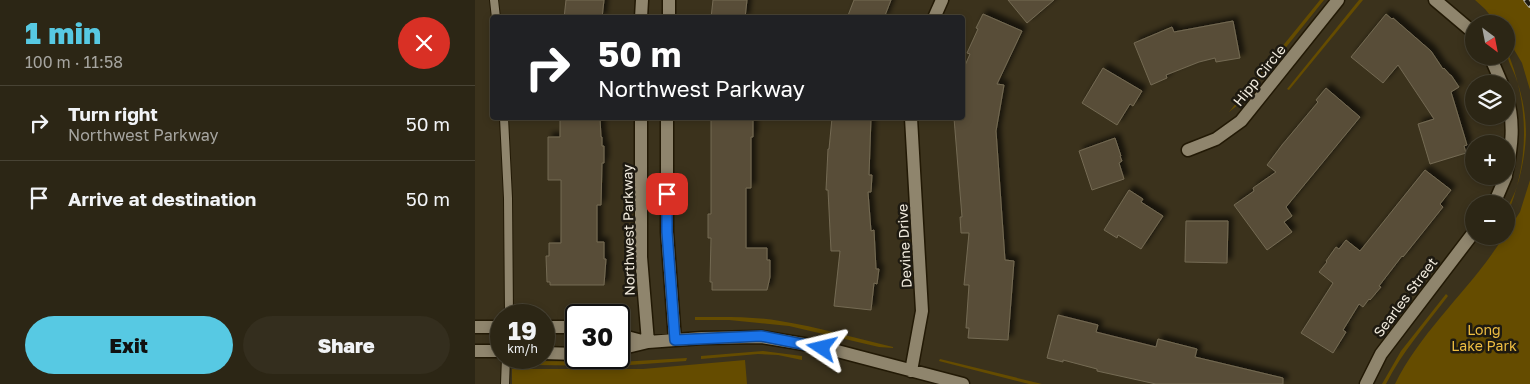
<!DOCTYPE html>
<html lang="en">
<head>
<meta charset="utf-8">
<style>
  :root { --surface:#2c2615; --page:#342e1e; --text:#f1f3f6; --muted:#a6a5a0; --line:#484334; --accent:#57c9e3 }
  body { margin:0; font-family:"Golos Text",sans-serif; background:var(--page); color:var(--text); height:100vh; display:flex; flex-direction:column; font-size:19px; white-space:nowrap }
  * { box-sizing:border-box; margin:0 }
  p { font-size:16px; color:var(--muted) }
  .icon { flex:none; width:28px; height:28px; fill:none; stroke:currentColor; stroke-width:2; stroke-linecap:round; stroke-linejoin:round }
  .map { position:relative; flex:1; overflow:hidden }
  .details { display:flex; flex-direction:column; background:var(--surface); width:475px }
  .details>* { flex:none }
  .guide { position:absolute; left:15px; top:15px; width:475px; height:105px; border-radius:5px; box-shadow:0 2px 8px #0003,0 0 0 1px var(--line); background:#202124; color:#fff; overflow:hidden }
  .needle { width:32px; rotate:148deg }
  .tools { position:absolute; left:990px; top:15px; display:grid; gap:10px }
  .tools a { display:grid; place-items:center; width:50px; height:50px; border-radius:50%; background:var(--surface); box-shadow:0 2px 8px #0003,0 0 0 1px var(--line); font-size:25px }
  .speed { position:absolute; left:15px; top:304px; display:flex; gap:10px; font-size:25px; font-weight:700; text-align:center }
  .speed>* { display:grid; place-content:center; width:65px; height:65px; border-radius:50%; background:var(--surface); box-shadow:0 2px 8px #0003,0 0 0 1px var(--line); line-height:1 }
  .speed small { font-size:12px; font-weight:400 }
  .speed .limit { border:2px solid #111; border-radius:8px; background:#fff; color:#111 }
  .pin { position:absolute; display:grid; place-items:center; width:42px; height:42px; color:#fff; margin:-21px; border-radius:10px; box-shadow:0 2px 8px #0006 }
  .me { position:absolute; width:55px; margin:-28px; rotate:280deg; stroke-linejoin:round; filter:drop-shadow(0 0 4px #0008) }
  .turn { display:flex; align-items:center; gap:18px; height:105px; padding:0 25px; font-size:22px }
  .turn .icon { width:65px; height:65px; stroke-width:2.5 }
  .turn b { display:block; font-size:35px; line-height:42px }
  .round { display:grid; place-items:center; flex:none; width:52px; height:52px; border-radius:26px; background:var(--page) }
  .overview { display:flex; align-items:center; justify-content:space-between; height:85px; padding:0 25px }
  h1 { font-size:30px; font-weight:800; line-height:38px; color:var(--accent) }
  .cta { display:flex; gap:10px; margin-top:auto; padding:10px 25px }
  .cta a { flex:1; height:58px; border-radius:30px; background:var(--accent); color:#111; font-size:20px; font-weight:800; line-height:58px; text-align:center }
  .cta a+a { background:var(--page); color:var(--text) }
  ul { padding:0; list-style:none }
  li { display:flex; align-items:center; gap:15px; height:75px; padding:0 25px; border-top:1px solid var(--line) }
  li div { flex:1 }
  li b { display:block; font-size:19px }
  li em { font-style:normal }
  main { display:flex; flex:1; min-height:0 }
  .map>svg:first-child { display:block }
</style>
</head>
<body>
<main>
<section class="details">
<div class="overview"><div><h1>1 min</h1><p>100 m · 11:58</p></div><a class="round" style="background:#d93025;color:#fff"><svg class="icon" aria-label="close" viewBox="0 0 24 24"><path d="M6 6l12 12M18 6L6 18"/></svg></a></div>
<ul>
<li><svg class="icon" aria-label="right" viewBox="0 0 24 24"><path d="M7 20v-9h11M14 6l5 5-5 5"/></svg><div><b>Turn right</b><p>Northwest Parkway</p></div><em>50 m</em></li>
<li><svg class="icon" aria-label="arrive" viewBox="0 0 24 24"><path d="M6 21V4h12l-3 4 3 4H6"/></svg><div><b>Arrive at destination</b></div><em>50 m</em></li>
</ul>
<div class="cta"><a>Exit</a><a>Share</a></div>
</section>
<div class="map">
<svg width="1055" height="384" viewBox="0 0 1055 384">
  <defs>
    <filter id="shadow"><feDropShadow dx="4.5" dy="-4.5" stdDeviation="2.5" flood-color="#0009"/></filter>
  </defs>
  <rect width="100%" height="100%" fill="#3b321c"/>
  <path fill="#654c00" d="M845,0h4l-81,101 -14,11z
    M884,0h4l-74,90 -2,-1z
    M1000,0h55v90l-8,-27 -16,-27v-12h-9l-12,-15z
    M1031,48c24,57 24,113 0,170 0,-11 7,-20 10,-29 6,-17 9,-36 10,-54 0,-18 -3,-37 -9,-54 -3,-11 -11,-21 -11,-33z
    M1055,180v204h-135c27,-55 77,-96 109,-148h2v-3l14,-21z
    M971,294l2,2c-22,29 -46,56 -62,88h-4l19,-33z
    M220,317c28,0 57,-1 85,4 38,6 75,17 113,26v1l-14,-1 -90,-21 -60,-6h-34z
    M288,351l39,5v4l-24,-5 -20,-1 -57,5v-3z
    M212,358l-1,3 -70,5 -81,-1 1,-4 83,1z
    M465,359l102,25h-13l-90,-23z
    M270,360l2,24h-235v-15h131z"/>
  <path fill="#584e38" stroke="#746a53" filter="url(#shadow)" d="M91,0h38l-2,18h-38z
    M238,0h34l-2,18h-34z
    M379,0h37l-7,18h-37z
    M533,0h46l-27,23z
    M508,14l39,17 -25,53 7,1 -8,46 9,129 9,1 -6,79 -40,-2 1,-10h-3l3,-43h-5l5,-52h-8l-1,-16h2l-8,-99h9v-48l7,-16 -3,-1 11,-24 -2,-1z
    M911,14l6,5 1,-1 38,33 12,18 1,-1 6,7h1l8,12 -8,5 16,53 -3,1 2,7 -36,11 -12,-40 16,-5 -36,-54 -15,18 -32,-26z
    M758,21l7,37 -24,4 -1,-4 -16,4 -33,13 1,3 -16,7 -17,-42 38,-16 2,5z
    M628,68l39,23 -9,15 -3,-2 -13,21 -35,-22z
    M851,88l34,29 -74,90 6,9 -8,6 8,10 -25,18 -33,-45 20,-14 -1,-3 23,-16 -9,-7 15,-20 36,-43 -2,-2z
    M85,118h40l1,19h1v9h2v17h-2l-1,42h-4v37h7v17h2l-2,26h-54v-3h-3l-1,-26h3v-13h12v-63h-13v-43h12z
    M237,118h41v19h-2v51h-5v60h21v12h3v17l-3,13h-55v-8h-2l1,-44h-3v-24h3v-95z
    M357,118h39l-2,57h3l-1,17h-3l3,39 3,-1 2,39h3l-2,15 -3,-1 -3,27 -37,-4 6,-55h-9l-3,-61h-2l2,-41h1z
    M640,138l6,18h-1l2,5 -3,2 5,16 -32,11 -13,-39z
    M950,170l26,20 -11,14 3,3 -40,50 -1,-1 -23,30 2,1 -11,13 -1,-1 -6,8 -4,-3 -16,26 3,2 -13,21 -32,-20 32,-50 -14,-11 8,-10 -1,-1 10,-14 3,2 7,-9 14,11z
    M654,190l14,9 -2,3 22,14 -22,33 -23,-14 -1,3 -13,-8z
    M711,221h42l-1,42 -42,-1z
    M583,315l40,10 -2,7 60,15 2,-8 39,10 -2,8 88,21v6h-127l-59,-13v-2l-34,-9v2l-16,-4z"/>
  <g fill="none" stroke-linecap="round" stroke-linejoin="round">
    <g stroke="#221905" stroke-width="10">
      <path id="lane" d="M19,0l2,18
        M29,118l4,80 1,117
        M30,384l1,-26"/>
    </g>
    <g stroke="#221905" stroke-width="15">
      <path id="street" d="M960,0l39,33
        M166,18l1,-18
        M194,18v-18
        M459,18l8,-18
        M1015,56l12,28
        M1031,94c9,27 6,53 0,81
        M166,118v139l7,85
        M192,118v114l8,108
        M436,118l11,193 -11,60
        M713,150l28,-11 25,-18 97,-121
        M1019,204l12,-28
        M0,327h26
        M69,327h32
        M144,335l27,7
        M144,349l29,-7 54,-4 59,-1 61,10 141,37
        M0,351h26
        M69,353l32,1
        M891,384l15,-30 93,-122"/>
    </g>
    <use href="#lane" stroke="#8f856d" stroke-width="8"/>
    <use href="#street" stroke="#8f856d" stroke-width="12"/>
    <g stroke="#b7b1a1" stroke-width="5.5">
      <path id="rail" d="M1051,0l4,5"/>
    </g>
    <use href="#rail" stroke="#1e1a11" stroke-width="4" stroke-dasharray="11" stroke-linecap="butt"/>
  </g>
  <g fill="none" stroke-linecap="round" stroke-linejoin="round">
    <g stroke="#114b97" stroke-width="12">
      <path id="route" d="M192,194v38l8,108 86,-4 61,12"/>
    </g>
    <use href="#route" stroke="#1a73e8" stroke-width="9"/>
  </g>
  <g text-anchor="middle" dominant-baseline="central" stroke-width="5" stroke-linejoin="round" paint-order="stroke">
    <g font-size="14" fill="#f1ebde" stroke="#1e1a11">
      <text transform="translate(784 75) rotate(-51)">Hipp Circle</text>
      <text transform="translate(153 230) rotate(-91)">Northwest Parkway</text>
      <text transform="translate(429 246) rotate(-93)">Devine Drive</text>
      <text transform="translate(930 297) rotate(-53)">Searles Street</text>
    </g>
    <g font-size="14" fill="#efbe42" stroke="#1e1a11">
      <text x="1009" y="329">Long<tspan x="1009" dy="16">Lake Park</tspan></text>
    </g>
  </g>
</svg>
<div class="tools">
<a><svg class="needle" viewBox="-14 -14 28 28"><path d="M0-13l5 13h-10z" fill="#e53935"/><path d="M0 13l5-13h-10z" fill="#a6a5a0"/></svg></a>
<a><svg class="icon" aria-label="layers" viewBox="0 0 24 24"><path d="M12 4l9 5-9 5-9-5zM3 14l9 5 9-5"/></svg></a>
<a>+</a>
<a>−</a>
</div>
<div class="speed"><div>19<small>km/h</small></div><div class="limit">30</div></div>
<div class="pin" style="left:192px;top:194px;background:#d93025"><svg class="icon" aria-label="arrive" viewBox="0 0 24 24"><path d="M6 21V4h12l-3 4 3 4H6"/></svg></div>
<svg class="me" style="left:347px;top:348px" viewBox="-20 -20 40 40"><path d="M0-17L14 15 0 8-14 15z" fill="#1a73e8" stroke="#fff" stroke-width="4"/></svg>
<div class="guide">
<div class="turn"><svg class="icon" aria-label="right" viewBox="0 0 24 24"><path d="M7 20v-9h11M14 6l5 5-5 5"/></svg><div><b>50 m</b>Northwest Parkway</div></div>
</div>
</div>
</main>
</body>
</html>
